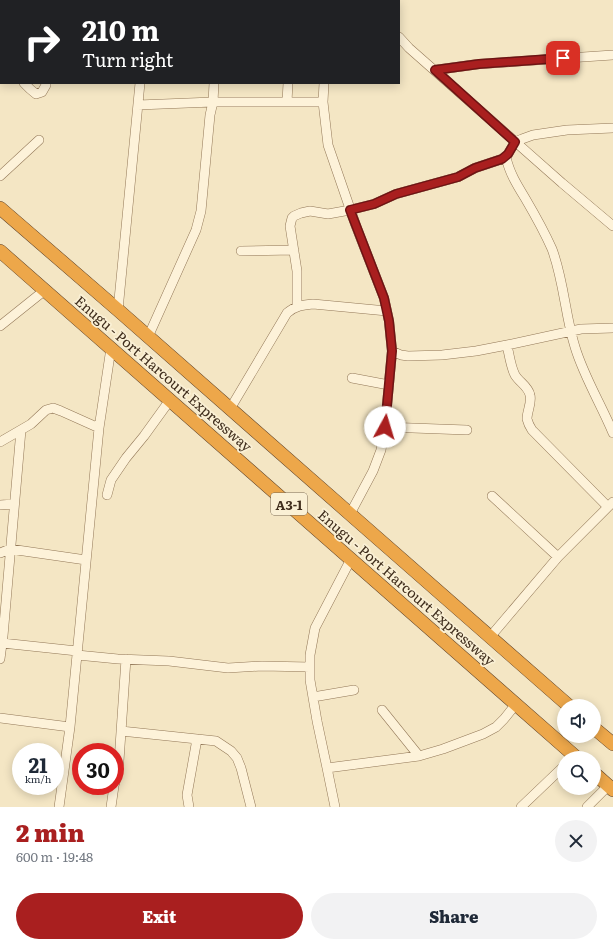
<!DOCTYPE html>
<html lang="en">
<head>
<meta charset="utf-8">
<style>
  :root { --surface:#fff; --page:#f2f2f3; --text:#1f2937; --muted:#747a83; --accent:#a91f1f }
  body { margin:0; font-family:Literata,serif; background:var(--page); color:var(--text); height:100vh; display:flex; flex-direction:column; font-size:15px; white-space:nowrap }
  * { box-sizing:border-box; margin:0 }
  p { font-size:13px; color:var(--muted) }
  .icon { flex:none; width:22px; height:22px; fill:none; stroke:currentColor; stroke-width:2; stroke-linecap:round; stroke-linejoin:round }
  .map { position:relative; height:807px; overflow:hidden }
  .side { display:flex; flex-direction:column; background:var(--surface); flex:1 }
  .side>* { flex:none }
  .top-card { position:absolute; left:0px; top:0px; width:400px; height:84px; box-shadow:0 2px 10px #0003; background:#202124; color:#fff; overflow:hidden }
  .buttons { position:absolute; left:557px; top:699px; display:grid; gap:8px }
  .buttons a { display:grid; place-items:center; width:44px; height:44px; border-radius:50%; background:var(--surface); box-shadow:0 2px 10px #0003; font-size:20px }
  .speed { position:absolute; left:12px; top:743px; display:flex; gap:8px; font-size:20px; font-weight:700; text-align:center }
  .speed>* { display:grid; place-content:center; width:52px; height:52px; border-radius:50%; background:var(--surface); box-shadow:0 2px 10px #0003; line-height:1 }
  .speed small { font-size:10px; font-weight:400 }
  .speed .limit { border:6px solid #d22; background:#fff; color:#111 }
  .pin { position:absolute; display:grid; place-items:center; width:34px; height:34px; color:#fff; margin:-17px; border-radius:8px; box-shadow:0 2px 6px #0006 }
  .me { position:absolute; width:44px; margin:-22px; rotate:6deg; stroke-linejoin:round; filter:drop-shadow(0 0 3px #0008) }
  .turn { display:flex; align-items:center; gap:14px; height:84px; padding:0 16px; font-size:18px }
  .turn .icon { width:52px; height:52px; stroke-width:2.5 }
  .turn b { display:block; font-size:28px; line-height:34px }
  .round { display:grid; place-items:center; flex:none; width:42px; height:42px; border-radius:21px; background:var(--page) }
  .summary { display:flex; align-items:center; justify-content:space-between; height:68px; padding:0 16px }
  h1 { font-size:24px; font-weight:800; line-height:30px; color:var(--accent) }
  .button { display:flex; gap:8px; margin-top:auto; padding:8px 16px }
  .button a { flex:1; height:46px; border-radius:24px; background:var(--accent); color:#fff; font-size:16px; font-weight:800; line-height:46px; text-align:center }
  .button a+a { background:var(--page); color:var(--text) }
  .map>svg:first-child { display:block }
</style>
</head>
<body>
<div class="map">
<svg width="613" height="807" viewBox="0 0 613 807">
  <rect width="100%" height="100%" fill="#f4e6c4"/>
  <g fill="none" stroke-linecap="round" stroke-linejoin="round">
    <g stroke="#927757" stroke-width="10">
      <path id="minor" d="M376,0h3
        M148,1v-1
        M221,1v-1
        M290,1v-1
        M344,1v-1
        M399,37l10,11 153,135 51,43
        M0,59l1,1
        M435,70l44,-6 134,-9
        M24,83l6,6 6,5 6,-2 4,-7v-2
        M324,83l-1,19 5,43 28,81 28,72 5,23 3,30 -7,76 -4,23 -8,21 -23,43
        M287,102l1,-19
        M138,105l75,-3h110
        M506,157c3,15 11,28 19,41 10,17 19,33 27,51 12,32 13,66 23,98 9,30 26,57 38,86
        M0,176l39,-36
        M241,251l53,-1
        M297,306v-35l-7,-45 2,-8 2,-2 7,-3 9,-2 18,3 22,-4 24,-6 22,-10 62,-17 17,-9 27,-9 6,-5 7,-12 7,-3 11,-4 34,-5 46,-2
        M118,310l22,-227
        M0,326l45,-36
        M148,337l48,-107 5,-19 9,-96 3,-13 1,-19
        M507,345c2,9 4,23 8,30 4,7 13,11 15,20 2,8 -3,16 -3,24 1,4 3,8 5,11l76,77
        M392,351l9,4 7,1 34,-1 34,-4 31,-6 74,-16 32,-1
        M352,378l37,7
        M230,409l57,-96c8,-7 16,-8 26,-9l74,7
        M385,427l82,3
        M0,442l31,-18 15,-14 7,-2 8,3 38,17
        M107,495l4,-15 15,-22 18,-22 26,-36
        M492,496l66,61
        M0,505l14,-1
        M0,553l10,-4 76,11
        M490,637l68,-80 55,-55
        M2,643l75,8
        M77,655l41,4 51,2 59,7 34,-2 48,1
        M0,659l3,-23 18,-206
        M313,697l41,-7
        M382,710l37,46
        M0,718l70,9
        M121,731l95,10 15,10 6,7 4,10 10,39
        M327,768l92,-12 24,-7 40,-15 13,-7 8,-8 12,-15
        M115,783l4,-22 7,-102
        M59,807l11,-80 29,-299 12,-80
        M111,807l3,-21
        M189,807l-2,-12 10,-56
        M335,807l-8,-39 -10,-47 -7,-41v-25l5,-27 36,-69
        M521,807l43,-41
        M587,807l21,-21"/>
    </g>
    <g stroke="#5f442c" stroke-width="14">
      <path id="highway" d="M0,208l118,102 232,204 219,192
        M0,251l577,507
        M594,728l19,16
        M594,773l19,17"/>
    </g>
    <use href="#minor" stroke="#fdf2d9" stroke-width="9"/>
    <use href="#highway" stroke="#eda74a" stroke-width="13"/>
  </g>
  <g fill="none" stroke-linecap="round" stroke-linejoin="round">
    <g stroke="#6e1414" stroke-width="10">
      <path id="route" d="M385,427l7,-76 -3,-30 -5,-23 -34,-88 24,-6 22,-10 62,-17 17,-9 27,-9 6,-5 7,-12 -80,-72 44,-6 84,-6"/>
    </g>
    <use href="#route" stroke="#a91f1f" stroke-width="7"/>
  </g>
  <g text-anchor="middle" dominant-baseline="central" stroke-width="3.5" stroke-linejoin="round" paint-order="stroke">
    <rect fill="#faf0d5" stroke="#786854" stroke-width="1" x="271" y="493" width="36" height="22" rx="3"/>
    <g font-size="13" font-weight="bold" fill="#402e1d">
      <text x="289" y="504">A3-1</text>
    </g>
    <g font-size="14" fill="#402e1d" stroke="#faf0d5">
      <text transform="translate(164 373) rotate(41)">Enugu - Port Harcourt Expressway</text>
      <text transform="translate(407 587) rotate(41)">Enugu - Port Harcourt Expressway</text>
    </g>
  </g>
</svg>
<div class="buttons">
<a><svg class="icon" aria-label="sound" viewBox="0 0 24 24"><path d="M4 9h4l5-4v14l-5-4H4zM17 9q2 3 0 6"/></svg></a>
<a><svg class="icon" aria-label="search" viewBox="0 0 24 24"><circle cx="10" cy="10" r="6"/><path d="M15 15l6 6"/></svg></a>
</div>
<div class="speed"><div>21<small>km/h</small></div><div class="limit">30</div></div>
<div class="pin" style="left:563px;top:58px;background:#d93025"><svg class="icon" aria-label="arrive" viewBox="0 0 24 24"><path d="M6 21V4h12l-3 4 3 4H6"/></svg></div>
<svg class="me" style="left:385px;top:427px" viewBox="-20 -20 40 40"><circle r="19" fill="#fff"/><path d="M0-13L10 11 0 6-10 11z" fill="#a91f1f"/></svg>
<div class="top-card">
<div class="turn"><svg class="icon" aria-label="right" viewBox="0 0 24 24"><path d="M7 20v-9h11M14 6l5 5-5 5"/></svg><div><b>210 m</b>Turn right</div></div>
</div>
</div>
<section class="side">
<div class="summary"><div><h1>2 min</h1><p>600 m · 19:48</p></div><a class="round"><svg class="icon" aria-label="close" viewBox="0 0 24 24"><path d="M6 6l12 12M18 6L6 18"/></svg></a></div>
<div class="button"><a>Exit</a><a>Share</a></div>
</section>
</body>
</html>
